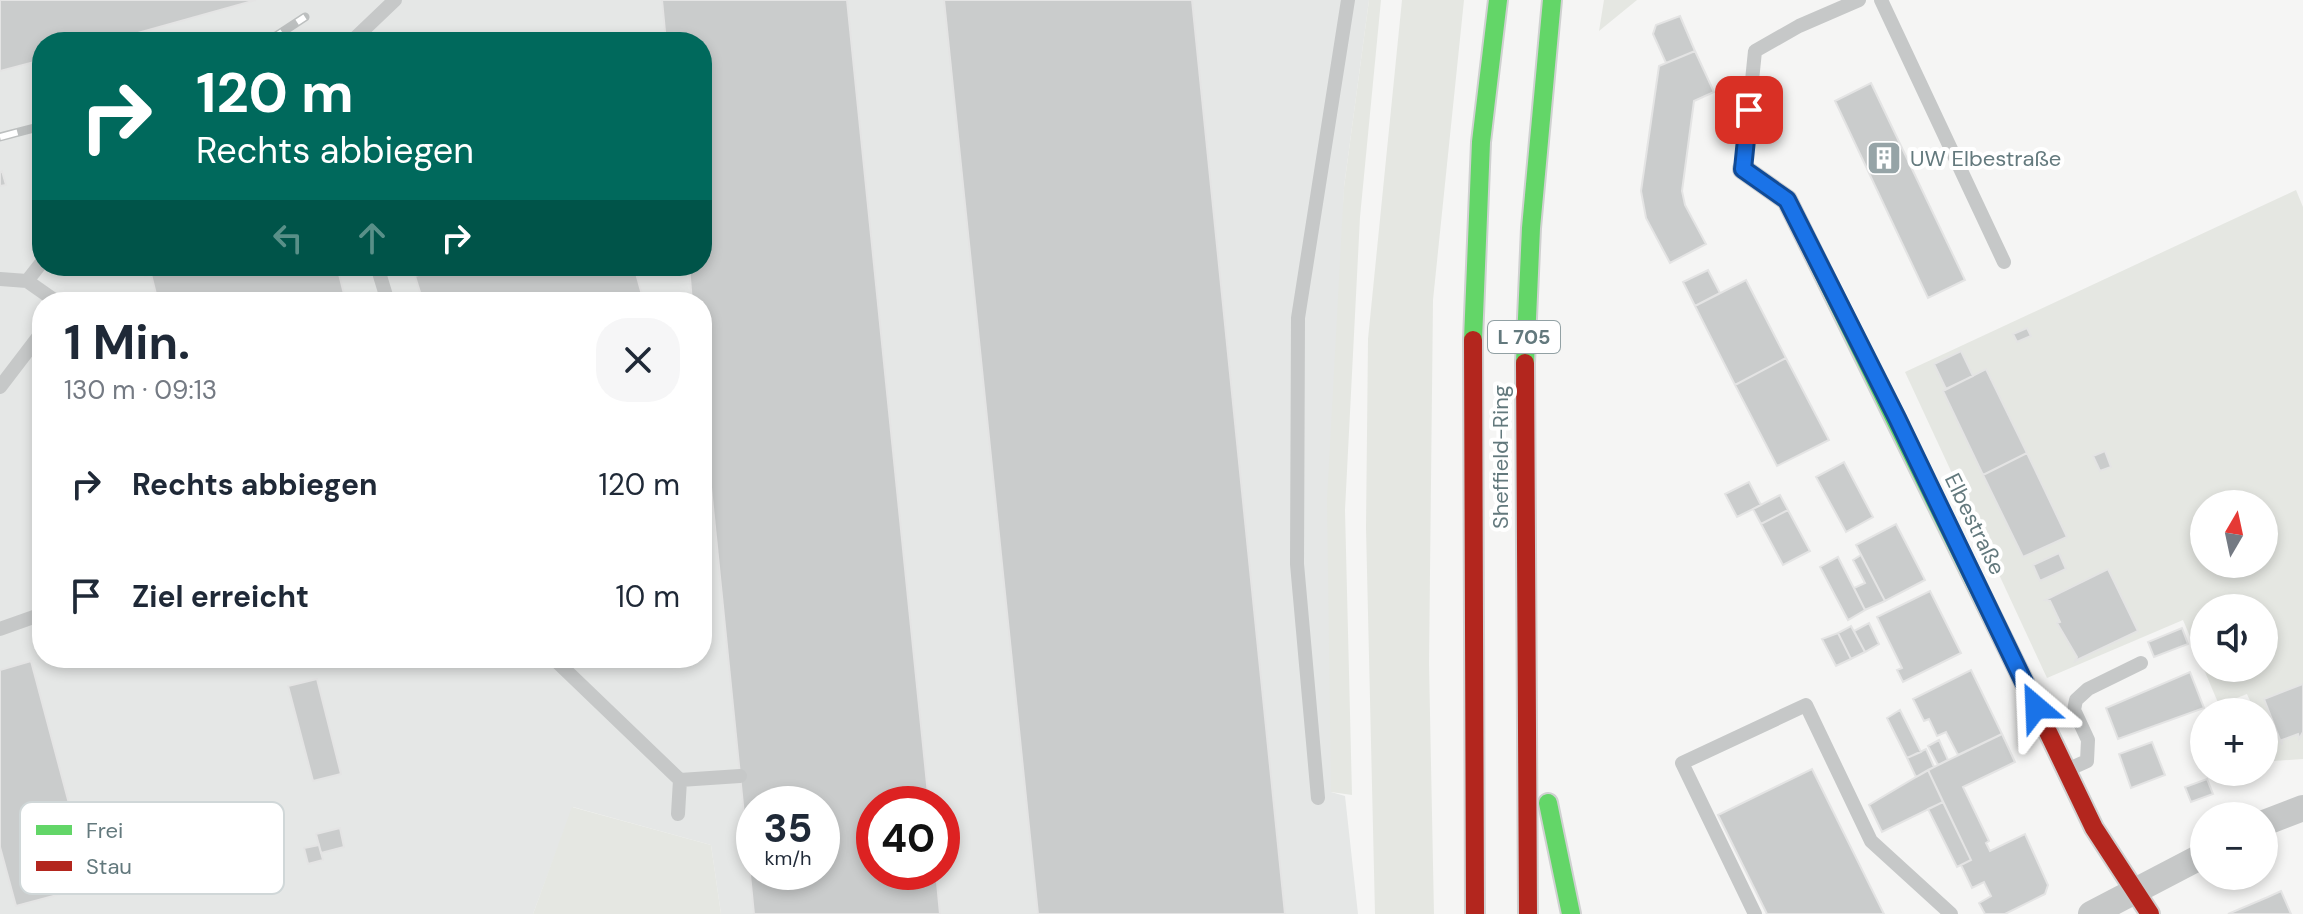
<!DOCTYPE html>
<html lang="de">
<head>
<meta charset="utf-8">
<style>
  :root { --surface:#fff; --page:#f6f6f7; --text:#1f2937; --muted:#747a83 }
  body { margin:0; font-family:"DM Sans",sans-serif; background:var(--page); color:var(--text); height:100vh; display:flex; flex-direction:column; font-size:30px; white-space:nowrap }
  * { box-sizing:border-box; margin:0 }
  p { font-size:26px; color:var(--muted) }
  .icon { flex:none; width:44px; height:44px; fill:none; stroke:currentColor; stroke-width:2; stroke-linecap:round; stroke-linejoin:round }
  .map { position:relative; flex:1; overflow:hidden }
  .drawer { position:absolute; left:32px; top:292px; width:680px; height:376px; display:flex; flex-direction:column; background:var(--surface); border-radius:32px; box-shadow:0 4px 12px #0003 }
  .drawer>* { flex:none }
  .hud { position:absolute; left:32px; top:32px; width:680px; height:244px; border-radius:32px; box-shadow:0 4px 12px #0003; background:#00695c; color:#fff; overflow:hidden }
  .needle { width:52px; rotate:9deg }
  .fabs { position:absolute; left:2190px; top:490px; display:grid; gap:16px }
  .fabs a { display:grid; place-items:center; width:88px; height:88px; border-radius:50%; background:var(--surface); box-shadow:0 4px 12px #0003; font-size:40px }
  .speed { position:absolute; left:736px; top:786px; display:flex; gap:16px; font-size:40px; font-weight:700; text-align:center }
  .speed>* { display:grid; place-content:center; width:104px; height:104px; border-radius:50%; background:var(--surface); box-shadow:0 4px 12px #0003; line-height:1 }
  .speed small { font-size:20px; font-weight:400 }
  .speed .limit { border:12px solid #d22; background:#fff; color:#111 }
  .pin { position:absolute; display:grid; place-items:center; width:68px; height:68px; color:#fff; margin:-34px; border-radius:16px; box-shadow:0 4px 12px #0006 }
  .me { position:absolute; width:88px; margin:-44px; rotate:334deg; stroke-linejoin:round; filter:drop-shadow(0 0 6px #0008) }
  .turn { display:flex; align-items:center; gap:28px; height:168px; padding:0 32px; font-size:36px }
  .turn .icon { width:104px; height:104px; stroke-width:2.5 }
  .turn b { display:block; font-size:56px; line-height:68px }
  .lanes { display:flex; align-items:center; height:76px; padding:0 32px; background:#0003; justify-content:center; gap:40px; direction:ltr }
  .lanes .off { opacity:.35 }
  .round { display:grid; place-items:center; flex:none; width:84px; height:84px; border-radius:32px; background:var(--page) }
  .summary { display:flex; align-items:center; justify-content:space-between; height:136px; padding:0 32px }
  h1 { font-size:48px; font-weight:700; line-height:60px }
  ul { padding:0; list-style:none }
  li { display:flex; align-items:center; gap:24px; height:112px; padding:0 32px }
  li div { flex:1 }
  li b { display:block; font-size:30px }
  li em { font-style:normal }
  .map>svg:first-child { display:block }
</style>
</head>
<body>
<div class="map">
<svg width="2303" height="914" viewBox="0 0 2303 914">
  <rect width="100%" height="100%" fill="#f5f5f4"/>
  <path fill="#e5e7e6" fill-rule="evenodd" d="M0,0h1369l-25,187 -13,605 14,4 13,118h-637l-10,-69 -138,-38 -40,107h-533zM42,42h660v224h-660zM42,302h660v356h-660zM754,804h68v68h-68zM874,804h68v68h-68z"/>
  <path fill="#e5e7e2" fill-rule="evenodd" d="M1369,0h12l-21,217 -15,293 7,285 -21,-3 -4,-292 17,-313z
    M1402,0h62l-31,300 -4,364 5,250h-59l-9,-386 2,-189z
    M1604,0h33l-38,31z
    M2296,190l7,17v552l-29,2 -10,-26v-23h-9l-8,-18 -28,11 -36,-85 -136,58 -142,-306zM2204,504h60v60h-60zM2204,608h60v60h-60z
    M572,807l139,38 10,69h-188z"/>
  <path fill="#cacccc" stroke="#e4e4e4" stroke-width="2" fill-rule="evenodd" d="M0,0h256l-136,38 1,4h-79v18l-42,11z
    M662,0h185l82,804h-55v68h62l4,42h-186l-52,-516v-96h-10l-3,-36h13v-224h-36zM754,804h68v68h-68z
    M944,0h248l93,914h-247z
    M1680,16l15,35 -29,12 -13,-29 3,-9z
    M1695,51l19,41 -20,9 -12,90 3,14 21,39 -36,19 -24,-45 -5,-27 18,-125z
    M1871,83l94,197 -37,18 -93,-197z
    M2,171l4,14 -6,1v-14z
    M142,266h195l9,36h-188l-7,-28 -6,2z
    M451,266h183l10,36h-221l-8,-26z
    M1708,270l12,23 -25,13 -12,-24z
    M1746,280l40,78 -51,27 -40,-79z
    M2027,328l4,8 -14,6 -4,-8z
    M1961,351l12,25 -27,13 -12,-25z
    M1786,358l43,82 -52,26 -42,-81z
    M1986,369l41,84 -44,22 -40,-84z
    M2105,451l6,16 -11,4 -7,-15z
    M2027,453l40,84 -44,20 -40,-82z
    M1844,462l29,55 -27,15 -30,-55z
    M1749,482l12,23 -24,12 -12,-23z
    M1780,495l8,15 -27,14 -8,-15z
    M1788,510l22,41 -27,14 -22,-41z
    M1896,524l29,56 -40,21 -29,-56z
    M2059,553l7,16 -26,12 -7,-16z
    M1861,555l24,46 -20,9 -11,-22 11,-5 -12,-23z
    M1838,557l27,53 -17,10 -28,-53z
    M2108,569l30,62 -63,30 2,-4 -20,-34 3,-1 -10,-21 -5,-1z
    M1930,591l31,62 -58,29 -6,-12 5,-2 -25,-51z
    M1869,623l10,21 -14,8 -11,-21z
    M1851,626l14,26 -14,7 -13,-26z
    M2182,628l6,16 -34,13 -6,-15z
    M1838,633l13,26 -15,7 -14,-27z
    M365,658h40l-38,9z
    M31,661l60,225 -75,20 -16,-59v-177z
    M1971,670l31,64 -44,21 -12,-23 -9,4 -8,-17 -5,2 -11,-22z
    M2190,672l14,36 -86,31 -12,-31z
    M317,679l24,95 -28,7 -25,-95z
    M2303,684v48l-4,7 -1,-5 -16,6v5l-18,-46z
    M1900,710l21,42 -14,6 -20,-40z
    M2002,734l13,28 -52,25 26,54 -3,2 4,8 35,-17 23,51 -3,9 -40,20h-20l-6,-11 12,-7 -7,-14 -12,6 -11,-23 10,-5 -43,-90z
    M1939,740l9,20 -10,5 -10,-19z
    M2152,742l13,33 -34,13 -12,-34z
    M1926,749l8,18 -18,10 -9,-19z
    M1812,769l72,145h-117l-49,-99z
    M1928,770l15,32 -61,30 -13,-27z
    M2207,779l6,15 -22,8 -6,-15z
    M1943,802l28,58 -14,7 -29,-58z
    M340,828l4,19 -23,6 -5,-19z
    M319,845l4,15 -15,4 -4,-16z
    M2281,891l10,23h-63l40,-17z"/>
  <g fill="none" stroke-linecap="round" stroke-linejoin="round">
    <g stroke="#d0d1d1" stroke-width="22">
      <path id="fast" d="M1743,169l44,31 238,484
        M1473,340l8,-198 17,-142
        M1525,363l6,-135 21,-228
        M1548,803l23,111"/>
    </g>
    <g stroke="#d0d1d1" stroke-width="22">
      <path id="jam" d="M1473,340l2,574
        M1525,363l3,551
        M2025,684l69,144 56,86"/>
    </g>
    <path stroke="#c6c8c8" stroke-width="14" d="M1881,0l123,262
      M351,42l44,-42
      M1743,169l12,-118 44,-25 60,-26
      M377,266l11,36
      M0,279l27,2 30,21
      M27,281l15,-19
      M0,387l42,-55
      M0,629l42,-15
      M553,658l127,122
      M2067,770l20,-9 1,-21 -14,-30 2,-10 12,-11 53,-26
      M1318,798l-21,-234 1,-246 50,-318
      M678,814l2,-34 60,-4
      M1755,914l-73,-151 124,-58 65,136 80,73"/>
    <path stroke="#c6c8c8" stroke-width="26" d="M2264,823l39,-15
      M2091,914l113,-59"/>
    <use href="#fast" stroke="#63d668" stroke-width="18"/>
    <use href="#jam" stroke="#b3261e" stroke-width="18"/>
    <g stroke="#bcbfbf" stroke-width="9">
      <path id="rail" d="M267,42l38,-25
        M0,137l42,-11"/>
    </g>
    <use href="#rail" stroke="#fff" stroke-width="6" stroke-dasharray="18" stroke-linecap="butt"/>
  </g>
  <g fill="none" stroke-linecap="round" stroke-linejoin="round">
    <g stroke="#114b97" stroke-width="20">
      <path id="route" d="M1749,110l-6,59 44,31 110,218 139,289"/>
    </g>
    <use href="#route" stroke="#1a73e8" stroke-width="14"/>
  </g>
  <defs>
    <g id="building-square" transform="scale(1.8)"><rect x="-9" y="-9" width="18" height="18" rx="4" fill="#96a4a7" stroke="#fff"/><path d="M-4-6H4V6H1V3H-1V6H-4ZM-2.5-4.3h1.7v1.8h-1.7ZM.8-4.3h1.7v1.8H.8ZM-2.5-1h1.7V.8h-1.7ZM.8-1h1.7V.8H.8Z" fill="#fff"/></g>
  </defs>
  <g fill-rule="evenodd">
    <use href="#building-square" x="1884" y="158"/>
  </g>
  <g text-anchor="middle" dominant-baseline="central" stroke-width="8" stroke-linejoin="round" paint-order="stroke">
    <rect fill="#fff" stroke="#92a1a4" stroke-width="2" x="1488" y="321" width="72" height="32" rx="6"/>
    <g font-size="20" font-weight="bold" fill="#63797d">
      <text x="1524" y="337">L 705</text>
    </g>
    <g font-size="22" fill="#63797d" stroke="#fff" text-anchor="start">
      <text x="1910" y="158">UW Elbestraße</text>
    </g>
    <g font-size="22" fill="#63797d" stroke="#fff">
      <text transform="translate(1500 457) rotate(-90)">Sheffield-Ring</text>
      <text transform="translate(1975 524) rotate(64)">Elbestraße</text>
    </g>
  </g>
  <rect x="20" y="802" width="264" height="92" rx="12" fill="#fff" stroke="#d0d7d8" stroke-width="2"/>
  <rect x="36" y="825" width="36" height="10" fill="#63d668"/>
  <rect x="36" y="861" width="36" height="10" fill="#b3261e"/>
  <g font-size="22" fill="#63797d">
    <text x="86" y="838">Frei</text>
    <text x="86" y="874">Stau</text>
  </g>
</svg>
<div class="fabs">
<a><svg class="needle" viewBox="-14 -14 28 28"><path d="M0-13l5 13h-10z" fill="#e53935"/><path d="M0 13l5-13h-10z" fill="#747a83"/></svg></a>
<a><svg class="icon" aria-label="sound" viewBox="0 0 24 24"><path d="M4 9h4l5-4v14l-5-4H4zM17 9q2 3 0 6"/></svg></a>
<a>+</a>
<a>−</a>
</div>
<div class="speed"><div>35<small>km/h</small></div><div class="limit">40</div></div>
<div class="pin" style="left:1749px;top:110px;background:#d93025"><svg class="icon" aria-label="arrive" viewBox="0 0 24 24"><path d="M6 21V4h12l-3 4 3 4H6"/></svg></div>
<svg class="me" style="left:2036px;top:707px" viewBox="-20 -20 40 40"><path d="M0-17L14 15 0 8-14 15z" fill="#1a73e8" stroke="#fff" stroke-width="4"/></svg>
<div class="hud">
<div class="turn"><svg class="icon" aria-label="right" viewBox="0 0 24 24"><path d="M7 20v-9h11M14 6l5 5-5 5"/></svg><div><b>120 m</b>Rechts abbiegen</div></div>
<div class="lanes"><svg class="icon off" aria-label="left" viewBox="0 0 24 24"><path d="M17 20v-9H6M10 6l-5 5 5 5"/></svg><svg class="icon off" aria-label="ahead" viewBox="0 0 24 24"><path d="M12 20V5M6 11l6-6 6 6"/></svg><svg class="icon" aria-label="right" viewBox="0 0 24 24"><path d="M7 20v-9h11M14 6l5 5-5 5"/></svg></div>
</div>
<section class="drawer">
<div class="summary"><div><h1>1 Min.</h1><p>130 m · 09:13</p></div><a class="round"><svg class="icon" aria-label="close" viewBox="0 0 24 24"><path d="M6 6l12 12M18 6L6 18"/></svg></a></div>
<ul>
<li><svg class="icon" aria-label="right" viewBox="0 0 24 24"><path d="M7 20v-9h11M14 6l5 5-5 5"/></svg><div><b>Rechts abbiegen</b></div><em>120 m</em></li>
<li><svg class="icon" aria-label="arrive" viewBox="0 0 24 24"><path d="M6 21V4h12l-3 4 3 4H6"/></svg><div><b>Ziel erreicht</b></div><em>10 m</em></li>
</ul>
</section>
</div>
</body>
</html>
